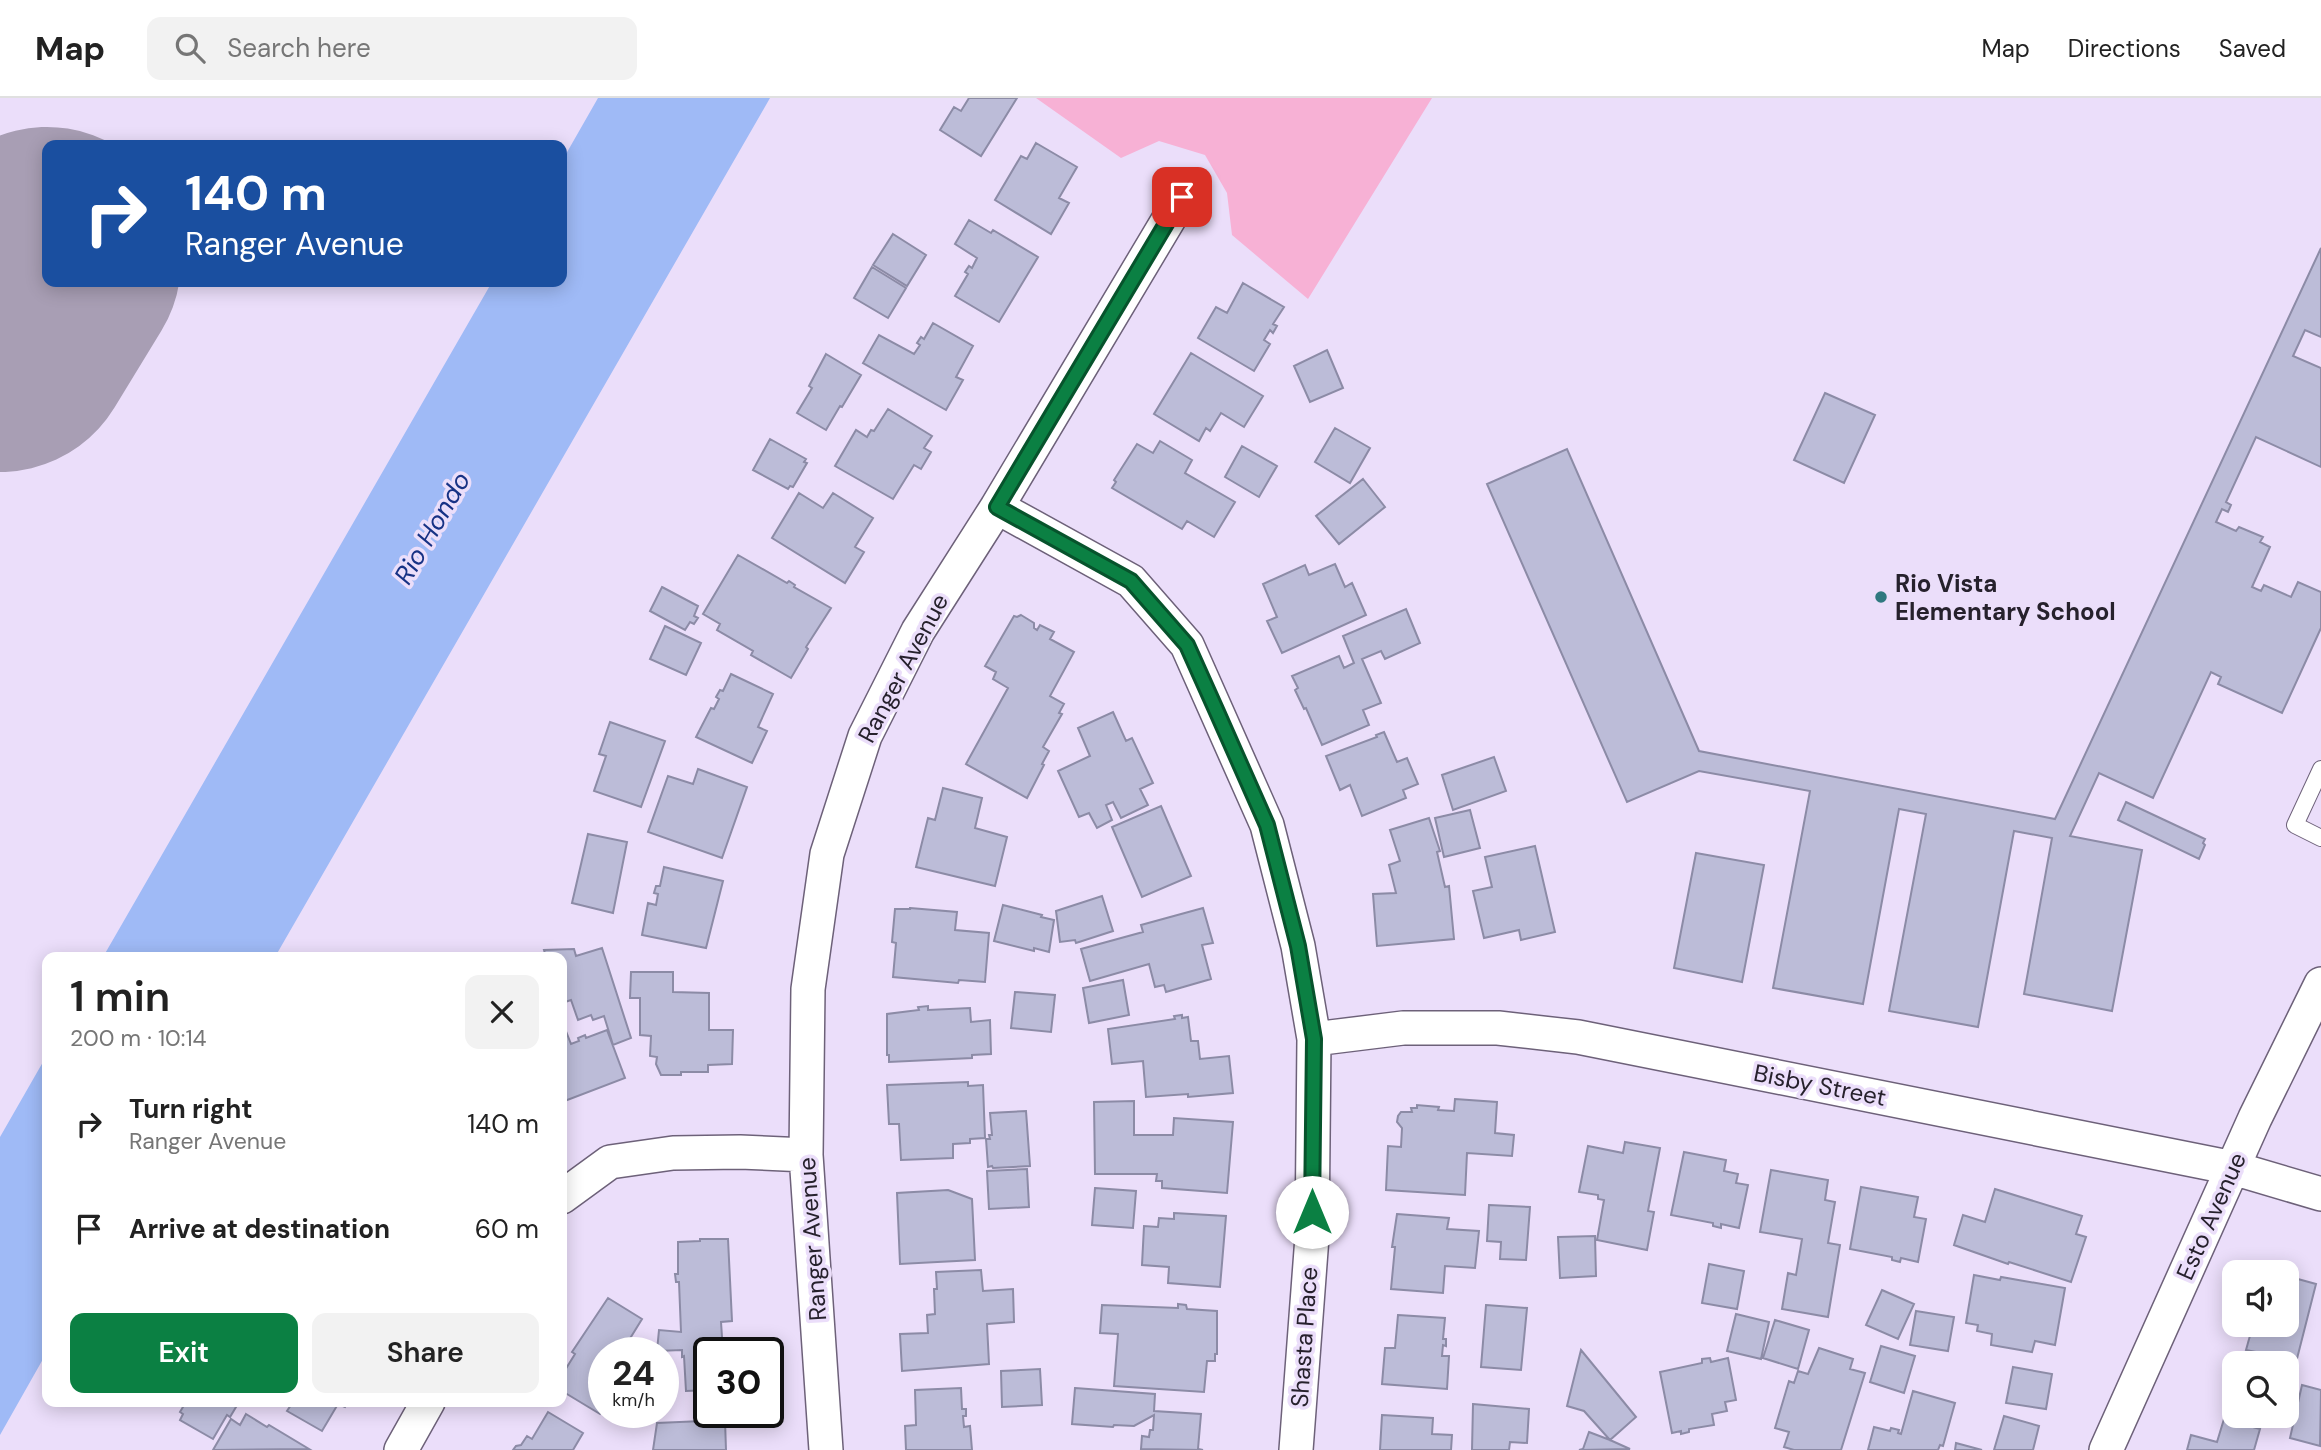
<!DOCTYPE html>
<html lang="en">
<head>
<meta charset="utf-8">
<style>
  :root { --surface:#fff; --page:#f2f2f2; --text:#222; --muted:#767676; --line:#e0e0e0; --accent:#0b8043 }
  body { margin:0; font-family:"DM Sans",sans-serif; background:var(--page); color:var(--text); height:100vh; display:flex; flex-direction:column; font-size:26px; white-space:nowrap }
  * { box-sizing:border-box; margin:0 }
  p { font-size:23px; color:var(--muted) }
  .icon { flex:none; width:38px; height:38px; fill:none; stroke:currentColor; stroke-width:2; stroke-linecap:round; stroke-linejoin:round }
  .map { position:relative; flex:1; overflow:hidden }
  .details { position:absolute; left:42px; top:854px; width:525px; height:455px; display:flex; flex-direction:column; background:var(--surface); border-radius:14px; box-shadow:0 4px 18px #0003 }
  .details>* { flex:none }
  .guide { position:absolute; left:42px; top:42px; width:525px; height:147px; border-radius:14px; box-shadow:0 4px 18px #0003; background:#1a4fa0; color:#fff; overflow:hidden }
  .controls { position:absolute; left:2222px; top:1162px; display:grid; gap:14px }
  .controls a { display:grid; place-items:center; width:77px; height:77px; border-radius:14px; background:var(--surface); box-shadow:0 4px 18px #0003; font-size:35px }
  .speed { position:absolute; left:588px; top:1239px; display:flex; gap:14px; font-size:35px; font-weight:700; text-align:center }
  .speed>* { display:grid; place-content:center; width:91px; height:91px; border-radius:50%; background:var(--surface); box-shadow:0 4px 18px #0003; line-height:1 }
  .speed small { font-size:18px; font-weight:400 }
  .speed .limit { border:4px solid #111; border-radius:10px; background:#fff; color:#111 }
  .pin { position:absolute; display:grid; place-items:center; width:60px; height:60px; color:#fff; margin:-30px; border-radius:14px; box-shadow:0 4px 10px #0006 }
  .me { position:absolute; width:77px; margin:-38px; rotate:0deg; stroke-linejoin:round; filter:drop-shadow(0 0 5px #0008) }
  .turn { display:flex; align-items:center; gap:24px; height:147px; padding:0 28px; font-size:32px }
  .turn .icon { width:91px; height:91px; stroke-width:2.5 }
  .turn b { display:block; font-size:49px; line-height:60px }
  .round { display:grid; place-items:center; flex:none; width:74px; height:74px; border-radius:14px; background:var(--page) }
  .summary { display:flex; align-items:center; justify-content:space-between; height:119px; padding:0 28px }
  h1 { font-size:42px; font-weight:600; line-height:52px }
  .cta { display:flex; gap:14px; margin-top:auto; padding:14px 28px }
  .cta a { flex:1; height:80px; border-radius:14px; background:var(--accent); color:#fff; font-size:28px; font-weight:600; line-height:80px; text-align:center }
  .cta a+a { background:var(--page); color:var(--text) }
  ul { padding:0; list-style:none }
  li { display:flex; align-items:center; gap:21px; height:105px; padding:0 28px }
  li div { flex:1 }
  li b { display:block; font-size:26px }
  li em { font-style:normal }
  header { display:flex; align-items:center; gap:42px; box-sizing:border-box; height:98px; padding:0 35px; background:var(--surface); border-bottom:2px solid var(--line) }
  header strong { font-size:33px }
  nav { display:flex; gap:38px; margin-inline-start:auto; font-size:24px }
  .search { width:490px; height:63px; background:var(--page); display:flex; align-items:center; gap:18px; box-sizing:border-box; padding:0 24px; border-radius:14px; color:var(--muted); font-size:26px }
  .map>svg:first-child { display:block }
</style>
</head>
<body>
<header>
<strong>Map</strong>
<div class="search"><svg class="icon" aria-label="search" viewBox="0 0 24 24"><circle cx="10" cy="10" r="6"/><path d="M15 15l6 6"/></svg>Search here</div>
<nav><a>Map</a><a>Directions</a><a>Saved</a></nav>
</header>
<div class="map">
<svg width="2321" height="1352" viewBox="0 0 2321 1352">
  <rect width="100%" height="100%" fill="#ebdefa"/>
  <path fill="#f7b1d5" d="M1036,0h396l-124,201 -76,-64 -5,-42 -22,-38 -46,-14 -38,17z"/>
  <path fill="#9fbaf6" d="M598,0h172l-495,859h-172l389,-675h70v-121z
    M47,957v297l-47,83v-298z"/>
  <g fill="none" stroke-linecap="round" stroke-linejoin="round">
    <path stroke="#a89eb4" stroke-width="268" d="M0,240l47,-77"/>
  </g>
  <path fill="#bcbcd8" stroke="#8c8ba6" stroke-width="2" d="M969,0h48l-36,58 -41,-26 14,-23 7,4z
    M1036,45l41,24 -18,31 10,5 -18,31 -56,-34 26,-44 6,3z
    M969,122l22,13 2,-3 45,27 -39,65 -44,-26 13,-22 -3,-2 4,-6 3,2 5,-10 -22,-14z
    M893,136l33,21 -19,31 -34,-21z
    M2321,150v89l-16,-7 -12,26 28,12v99l-65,-30 -30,65 5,3 -3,7 -6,-3 -6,13 20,9 3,-4 24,10 -3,5 10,5 -18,40 9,4 3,-6 27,12 7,-15 23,10v36l-39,85 -64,-29 3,-7 -10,-5 -58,126 -54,-25 -29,63 72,14 -30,161 -88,-17 28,-156 -38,-7 -36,196 -89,-16 37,-197 -27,-5 -36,195 -90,-16 37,-197 -111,-20 -72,31 -140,-318 80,-35 132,302 356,68z
    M872,169l34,21 -18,30 -34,-20z
    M1243,185l41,24 -11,17 4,2 -4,7 -3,-3 -6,10 6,4 -16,27 -56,-33 18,-31 11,6z
    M933,225l40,23 -17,31 7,3 -17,30 -83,-47 16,-28 35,19 6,-9 -3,-2 4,-6 3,2z
    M1327,252l16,38 -33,14 -16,-36z
    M1191,255l72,43 -19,31 -23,-14 -11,18 -4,-3 -7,13 -45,-27z
    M826,256l35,21 -19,32 -2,-1 -14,24 -29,-17 15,-25 -3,-2z
    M1825,295l50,22 -31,68 -50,-23z
    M888,311l44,27 -8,12 7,4 -10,17 -7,-4 -21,34 -58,-33 21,-36 11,7 4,-7 3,1z
    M1335,330l35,20 -20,35 -35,-21z
    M770,341l36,20 -2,3 3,1 -14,24 -3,-1 -2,3 -35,-19z
    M1160,343l32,19 -7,13 50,29 -21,35 -27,-16 -5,8 -70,-41 4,-6 -2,-2 23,-36 16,9z
    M1242,348l35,20 -18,31 -34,-20z
    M1363,381l22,28 -46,37 -23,-28z
    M799,395l24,15 10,-15 40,25 -18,29 9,5 -19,31 -73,-45z
    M738,457l49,28 2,-2 6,4 -1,2 37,21 -25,39 2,2 -17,29 -40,-23 2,-4 -36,-21 3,-6 -17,-10z
    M1335,466l10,23 7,-4 14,32 -84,38 -15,-32 10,-4 -14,-33 42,-19 4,10z
    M662,489l36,19 -4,10 4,2 -4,6 -4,-2 -5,8 -35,-19z
    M1406,511l14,34 -35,16 -4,-8 -19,8 19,44 -18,7 6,15 -47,20 -16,-37 -2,1 -9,-19 3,-2 -6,-12 47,-20 5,12 10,-5 -11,-27z
    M1021,517l13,8v5l3,2 3,-5 14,7 -4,7 24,13 -24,44 14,8 -5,9 3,1 -19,33 6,4 -7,13 2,1 -17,33 -61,-34 42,-76 -15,-9 3,-7 -11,-6 29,-50 3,1z
    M665,528l36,17 -15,32 -36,-16z
    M731,576l42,20 -15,33 9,4 -15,32 -56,-26 15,-29 3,1 5,-10 -3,-2 4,-7 3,1z
    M1113,614l13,29 6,-3 21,45 -13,6 8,16 -27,13 -8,-16 -7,3 6,15 -15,8 -8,-15 -10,4 -21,-46 32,-15 -12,-28z
    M610,624l55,19 -24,66 -47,-16 12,-35 -7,-2z
    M1384,634l13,30 10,-4 11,26 -15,6 3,8 -44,18 -12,-31 -10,5 -14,-34 51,-19 -1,-2z
    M1494,659l12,34 -53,19 -11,-35z
    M698,671l49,18 -25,71 -74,-26 20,-56 25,8z
    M943,690l39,10 -7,30 32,9 -12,49 -79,-19 12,-49 7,2z
    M2126,704l79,37 -2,4 2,2 -6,14 -81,-39z
    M1161,708l30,70 -49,21 -30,-70z
    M1470,712l10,38 -36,9 -9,-39z
    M1429,720l11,33 -3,1 8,35 4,-1 5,53 -77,7 -4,-52 23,-1 -7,-28 11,-4 -10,-31z
    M588,736l39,8 -14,71 -41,-10z
    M1535,748l20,86 -34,8 -2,-10 -35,8 -11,-47 19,-4 -7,-30z
    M1696,755l68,12 -22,117 -68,-14z
    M664,769l59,14 -17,67 -64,-13 6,-32 8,2 2,-11 -4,-1 2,-7h4z
    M1102,798l11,35 -37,12 -1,-3 -15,2 -4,-31z
    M1003,807l39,10 -1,2 13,3 -5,32 -15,-4v3l-40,-10z
    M910,810l47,4 -2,18 34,3 -4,49 -26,-2 -1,3 -65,-6 3,-34 -4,-1 3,-33h15z
    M1203,810l10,35 -11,2 9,34 -45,13 -2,-7 -9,2 -6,-23 -59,17 -9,-32 62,-17 -2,-7z
    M602,850l29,90 -18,7 -9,-29 -11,4 -2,-5 -13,5 -7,-20 -9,3v-46h-16l-2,-7 30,-1 2,7z
    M631,874h42v20l36,1v37h24l-1,34 -24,1v7h-27v3h-20l-5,-11 1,-7 -7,-1 1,-20 -11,-1v-37h-10z
    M1123,882l6,35 -40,8 -6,-35z
    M1015,894l40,3 -4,37 -40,-4z
    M928,908v4l42,-2 1,14 19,-2 1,34 -19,1v3l-83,4v-7h-2v-41l32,-4 -1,-3z
    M1182,917v3l6,-1 3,24h7l2,18 29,-3 4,37 -45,4v-3l-42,3 -3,-36 -31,3 -4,-35 67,-10 -1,-3z
    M562,923l9,23 8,-3 -1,-3 7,-3 1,3 21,-8 18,48 -63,24z
    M968,984v4l15,-1 2,53 -15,1v4l-17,1v14l-52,2 -2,-36h-10l-2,-39z
    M1455,1001l42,3 -2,31 19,2 -2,21 -45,-3 -2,42 -79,-5 2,-44 13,1 1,-19 -5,-6 1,-6 3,-4h11l-1,-4h6v-3l22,2 -1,3 16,1z
    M1134,1003v34h39l1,-17 59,4 -6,71 -65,-5v-7h-6l1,-7h-62l-1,-72z
    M1026,1013l4,55 -37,2 -1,-2 -4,1 -2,-28h4l-1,-4h3l-2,-22z
    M1625,1044l35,6 -12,63 6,1 -7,38 -50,-10 7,-40 -6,-1v-4l-19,-3 9,-46 35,7z
    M1684,1054l42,8 -2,11 14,3 -2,9 12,2 -9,43 -18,-4v4l-8,-2v-3l-42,-8z
    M1027,1071l2,38 -40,2 -2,-38z
    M1771,1072l57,10 -3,20 10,2 -7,41 12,2 -12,72 -46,-8 6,-36 8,2 6,-36 -42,-7z
    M1861,1089l57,10 -4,20 12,2 -8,43 -17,-4 -1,4 -8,-2v-3l-42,-8z
    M1095,1090l41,3 -3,37 -41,-3z
    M1995,1091l87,27 -6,18 10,3 -15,45 -62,-20 -1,2 -54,-19 9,-30 22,7z
    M948,1092l24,9 3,61 -75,4 -3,-71z
    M1489,1107l41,2 -4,53 -26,-1 1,-17 -14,-1z
    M1174,1115l52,3 -6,71 -52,-4 1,-16 -27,-2 2,-39 14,1 1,-9 15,1z
    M1397,1116l52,4 -2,11 32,2 -4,37 -30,-2 -2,27 -52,-4 4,-42h-3z
    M1595,1138l1,40 -36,2 -2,-41z
    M700,1141h28l4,82 -11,1 2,30 -14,1v37l-23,1 -2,-35 -2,1v-7l-25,1 2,-21 22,2 -2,-50h-3l-1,-8h3v-32l22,-1z
    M1709,1166l35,7 -7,38 -35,-6z
    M981,1172l2,21 30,-2 1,33 -27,2 2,40 -87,7 -2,-37 28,-1 -1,-18 8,-1 -1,-25h3l-1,-17z
    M1974,1177l26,5 1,-3 64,11 -10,57 -20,-4 -3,11 -41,-7 1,-11 -15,-3 1,-6 -12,-2z
    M2287,1178l29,8 -28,110 -1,-31h-34l3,-11 -10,-2 7,-25h34z
    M1882,1192l32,14 -16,35 -32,-14z
    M608,1200l34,21 -16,26 10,8h-32v55l-4,6 -38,-23v-16l13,-21 -3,-2z
    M1178,1206l8,1 1,4 30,2v43h-2v7h-8l-3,31 -90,-6 4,-52 -18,-1 2,-28 76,3z
    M1486,1207l41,3 -6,62 -40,-3z
    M1916,1213l38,6 -6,34 -38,-6z
    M1736,1216l33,8 -8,37 -34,-8z
    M1398,1217l47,3 -2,21h3v7l-3,-1 -1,11h7l-2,33 -65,-5 3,-36h10z
    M1775,1222l34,10 -11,39 -35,-11z
    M1881,1248l34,10 -11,37 -34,-11z
    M1819,1250l34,11 -3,10 15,4 -24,77h-47l-10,-3 5,-15 -14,-4 14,-47 5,2 4,-12 10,3z
    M1581,1252l55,67 -26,23 -26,-29 -17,-5z
    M1710,1260l1,4 17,-4 8,42 -11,2 2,9 -15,3 2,11 -25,4v3l-8,2v-3l-9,2 -12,-61 42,-9v-4z
    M2013,1269l39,7 -6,35 -40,-6z
    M1040,1271l2,36 -40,2 -1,-36z
    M2302,1287l19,5 -1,56 -30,-8z
    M961,1290l1,21h4v7h-3l1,11 6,-1 2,24h-66l-1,-24 11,-1 -1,-35z
    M1075,1290l80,6 -1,17 47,3 -3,35 5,1 -62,-1 1,-13 7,1 1,-7h3l1,-15 -20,11 -20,-1 -1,2 -41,-3z
    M1913,1293l42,12 -12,43 -3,-1 -2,5h-70l6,-23 16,4 1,-3 8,2 -1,3 3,1z
    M186,1304l3,1 50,-1 -9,15 -3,-2 -14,24 -33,-19 3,-6 -3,-2z
    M293,1304h55l-3,5 -7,-3 -16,27 -35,-20z
    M1473,1306l56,5 -2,34 -17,-1 -1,8h-37z
    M548,1314l35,21 -10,17h-60l3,-4 5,-1 6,-9 5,3z
    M246,1316l21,13 2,-2 40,24 -96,1 18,-31 9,6z
    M1382,1317l51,3 -1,16 20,1 -1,15h-71z
    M2004,1318l35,10 -6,24h-39z
    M2224,1321l36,10 -6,21h-67l4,-15 26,7z
    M725,1322l1,30h-73l4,-27z
    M1589,1334l21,8 20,9 -51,1 4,-1z
    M1956,1345l26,7h-27z"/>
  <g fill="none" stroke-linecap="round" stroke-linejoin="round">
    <g stroke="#6d6179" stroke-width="18">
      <path id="lane" d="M2321,671l-26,56 26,13"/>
    </g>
    <g stroke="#6d6179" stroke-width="36">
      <path id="street" d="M997,409l134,74 56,64 80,180 31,121 16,93 -2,198 -16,213
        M1314,941l89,-11h95l80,9 655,131 88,26
        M562,1099l48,-35 63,-9 67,-1 66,3
        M401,1352l27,-48
        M826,1352l-20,-295 2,-166 19,-135 38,-118 53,-105 79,-124 185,-310
        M2106,1352l149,-332 66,-134"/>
    </g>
    <use href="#lane" stroke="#fff" stroke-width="16"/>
    <use href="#street" stroke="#fff" stroke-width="33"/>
  </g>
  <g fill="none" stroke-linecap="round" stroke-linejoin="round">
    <g stroke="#07532c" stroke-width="18">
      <path id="route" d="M1182,99l-185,310 134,74 56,64 30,67 50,113 31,121 16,93 -2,173"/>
    </g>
    <use href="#route" stroke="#0b8043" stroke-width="12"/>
  </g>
  <circle fill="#2f787f" stroke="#ebdefa" stroke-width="2.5" cx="1881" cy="499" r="7"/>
  <g text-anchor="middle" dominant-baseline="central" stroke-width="7" stroke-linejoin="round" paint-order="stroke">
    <g font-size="24" font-weight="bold" fill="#26212c" stroke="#ebdefa" text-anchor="start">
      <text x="1895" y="485">Rio Vista<tspan x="1895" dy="28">Elementary School</tspan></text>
    </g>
    <g font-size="24" fill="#26212c" stroke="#ebdefa">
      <text transform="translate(903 570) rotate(-62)">Ranger Avenue</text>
      <text transform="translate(1820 987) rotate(11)">Bisby Street</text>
      <text transform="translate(2211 1118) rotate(-66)">Esto Avenue</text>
      <text transform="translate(812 1141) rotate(-94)">Ranger Avenue</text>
      <text transform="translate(1304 1239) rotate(-86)">Shasta Place</text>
    </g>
    <g font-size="26" font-style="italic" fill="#173285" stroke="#ebdefa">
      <text transform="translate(432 430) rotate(-60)">Rio Hondo</text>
    </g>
  </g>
</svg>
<div class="controls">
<a><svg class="icon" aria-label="sound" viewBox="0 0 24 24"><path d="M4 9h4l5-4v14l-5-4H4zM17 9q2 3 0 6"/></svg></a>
<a><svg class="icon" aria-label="search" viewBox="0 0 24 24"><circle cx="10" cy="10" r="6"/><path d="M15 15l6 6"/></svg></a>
</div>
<div class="speed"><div>24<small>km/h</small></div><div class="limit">30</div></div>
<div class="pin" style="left:1182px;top:99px;background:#d93025"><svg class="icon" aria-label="arrive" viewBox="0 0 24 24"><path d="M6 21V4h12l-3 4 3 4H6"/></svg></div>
<svg class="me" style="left:1312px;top:1114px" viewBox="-20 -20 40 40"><circle r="19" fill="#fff"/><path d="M0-13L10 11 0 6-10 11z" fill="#0b8043"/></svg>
<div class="guide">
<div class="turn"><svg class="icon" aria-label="right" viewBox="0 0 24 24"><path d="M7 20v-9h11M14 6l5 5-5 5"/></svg><div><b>140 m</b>Ranger Avenue</div></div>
</div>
<section class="details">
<div class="summary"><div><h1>1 min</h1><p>200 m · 10:14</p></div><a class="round"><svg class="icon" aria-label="close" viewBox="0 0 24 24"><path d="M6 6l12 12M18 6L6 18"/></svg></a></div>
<ul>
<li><svg class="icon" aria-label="right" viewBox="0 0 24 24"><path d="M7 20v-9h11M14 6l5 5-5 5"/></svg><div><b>Turn right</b><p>Ranger Avenue</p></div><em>140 m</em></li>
<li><svg class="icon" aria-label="arrive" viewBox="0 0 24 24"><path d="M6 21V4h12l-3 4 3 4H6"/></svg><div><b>Arrive at destination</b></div><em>60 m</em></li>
</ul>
<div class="cta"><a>Exit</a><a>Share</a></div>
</section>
</div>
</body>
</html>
